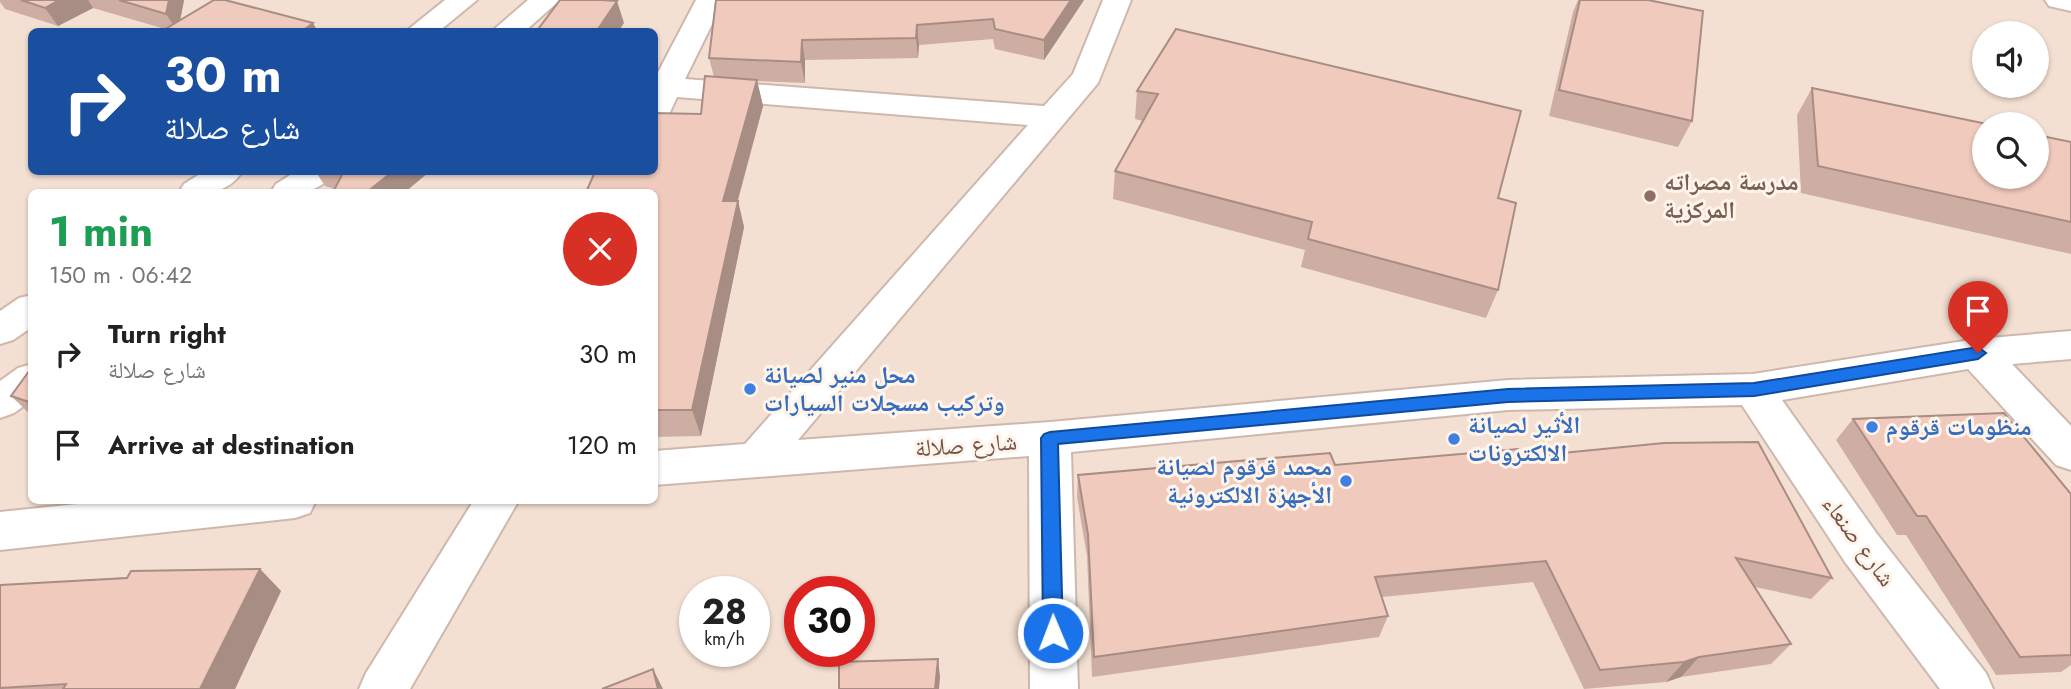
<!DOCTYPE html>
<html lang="en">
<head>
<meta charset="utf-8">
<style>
	:root { --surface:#fff; --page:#f2f2f2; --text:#222; --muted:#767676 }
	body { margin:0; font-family:Jost,"Noto Naskh Arabic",sans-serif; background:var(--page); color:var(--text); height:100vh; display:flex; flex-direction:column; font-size:26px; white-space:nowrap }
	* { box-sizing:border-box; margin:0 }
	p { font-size:23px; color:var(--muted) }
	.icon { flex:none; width:38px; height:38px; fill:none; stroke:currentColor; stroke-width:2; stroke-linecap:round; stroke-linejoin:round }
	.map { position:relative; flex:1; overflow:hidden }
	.panel { position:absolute; left:28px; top:189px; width:630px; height:315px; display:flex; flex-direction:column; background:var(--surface); border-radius:10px; box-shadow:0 2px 5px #0004 }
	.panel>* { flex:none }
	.banner { position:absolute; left:28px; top:28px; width:630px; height:147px; border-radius:10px; box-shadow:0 2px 5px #0004; background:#1a4fa0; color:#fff; overflow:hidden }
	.controls { position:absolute; left:1972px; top:21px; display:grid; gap:14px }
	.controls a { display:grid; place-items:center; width:77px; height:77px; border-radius:50%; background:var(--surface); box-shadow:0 2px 5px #0004; font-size:35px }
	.speed { position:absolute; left:679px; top:576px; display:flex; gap:14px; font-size:35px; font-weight:700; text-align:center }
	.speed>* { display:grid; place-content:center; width:91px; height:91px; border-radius:50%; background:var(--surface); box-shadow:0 2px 5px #0004; line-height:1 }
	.speed small { font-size:18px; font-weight:400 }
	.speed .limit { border:10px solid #d22; background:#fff; color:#111 }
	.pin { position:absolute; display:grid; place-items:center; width:60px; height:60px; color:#fff; margin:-72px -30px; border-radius:50% 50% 50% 0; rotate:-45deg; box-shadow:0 0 7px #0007 }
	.pin .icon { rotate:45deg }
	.me { position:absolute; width:77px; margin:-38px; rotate:359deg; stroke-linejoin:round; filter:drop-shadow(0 0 5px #0008) }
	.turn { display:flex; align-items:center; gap:24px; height:147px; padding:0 21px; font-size:32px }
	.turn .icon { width:91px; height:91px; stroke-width:2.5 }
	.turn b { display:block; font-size:49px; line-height:60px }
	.round { display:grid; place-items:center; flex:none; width:74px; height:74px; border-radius:37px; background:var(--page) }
	.headline { display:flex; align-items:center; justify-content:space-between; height:119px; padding:0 21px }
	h1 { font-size:42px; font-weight:700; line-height:52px; color:#1e9e55 }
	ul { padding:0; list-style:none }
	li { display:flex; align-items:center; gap:21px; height:91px; padding:0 21px }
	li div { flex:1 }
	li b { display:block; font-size:26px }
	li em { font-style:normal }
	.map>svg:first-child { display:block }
	.residential { fill:#f3e0d2; fill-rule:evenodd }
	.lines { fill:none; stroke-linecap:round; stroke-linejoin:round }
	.minor-casing { stroke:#ceb8ad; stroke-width:4 }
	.secondary-casing { stroke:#d1b7ab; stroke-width:4 }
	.minor { fill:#fff; fill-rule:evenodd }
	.secondary { fill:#fff; fill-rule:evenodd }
	.wall { fill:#ceaea2 }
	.shaded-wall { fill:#a88d84 }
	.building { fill:#f0cabc; stroke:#a88d84; stroke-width:2 }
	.route { fill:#1a73e8; stroke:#114b97; stroke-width:2 }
	.education-dot { fill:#8d6e63; stroke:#fef4e9; stroke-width:2.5 }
	.shop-dot { fill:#3f7fe0; stroke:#fef4e9; stroke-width:2.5 }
	.labels { text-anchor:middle; stroke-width:6; stroke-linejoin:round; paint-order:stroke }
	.education-label { font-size:24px; font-weight:bold; fill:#785e54; stroke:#fef4e9; text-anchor:start }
	.shop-label { font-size:24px; font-weight:bold; fill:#366cbe; stroke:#fef4e9; text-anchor:start }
	.street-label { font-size:24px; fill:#73544a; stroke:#fef4e9 }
</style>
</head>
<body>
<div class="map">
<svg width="2071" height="689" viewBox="0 0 2071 689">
	<rect width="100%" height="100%" fill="#fbefe3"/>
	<path class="residential" d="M0 0H2071V689H0ZM32 32H654V172H32ZM1984 33H2037V86H1984ZM1984 124H2037V177H1984ZM32 192H654V500H32ZM695 592H754V651H695ZM800 592H859V651H800Z"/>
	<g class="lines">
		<defs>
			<g id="minor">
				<path d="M696 0H724L685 79 1044 106 1073 74 1103 0H1131L1098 83 798 440 1050 422 1508 380 1753 374 1977 339 2071 331V359L2012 364 2071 426V470L2056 465 1968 369 1782 400 1877 534 1986 673 1993 689H1940L1845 562 1742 405 1508 410 1071 452 1078 689H1030L1029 456 654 485V451L745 444 1028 125 677 97 665 123 654 126V80Z"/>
				<path d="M2045 0H2071V11L2049 6Z"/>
				<path d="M115 500H316L310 513 295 518 0 550V512Z"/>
				<path d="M474 500H519L410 689H359L366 673Z"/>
			</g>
			<g id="secondary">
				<path d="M445 0H477L438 32H405Z"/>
				<path d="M528 0H560L524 32H491Z"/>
				<path d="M203 172H242C226 196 204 192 179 192L184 184Z"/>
				<path d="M295 172H334C318 196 296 192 271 192L276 184Z"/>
				<path d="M32 295V327L13 340 0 344V311L19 298Z"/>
				<path d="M32 364V400L14 413 0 418V381L18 368Z"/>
			</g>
		</defs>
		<use href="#minor" class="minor-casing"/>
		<use href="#secondary" class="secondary-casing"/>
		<use href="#minor" class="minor"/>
		<use href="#secondary" class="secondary"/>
	</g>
	<g class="wall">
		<path d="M0 0H184L180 20 318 32H163L162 31 165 29 93 8 58 26 5 9 0 2Z"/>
		<path d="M1084 0 1044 60 995 49 993 39 919 45 918 58 805 60V83L757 81 763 106 738 201 744 227 701 436 654 437V172L701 114 714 77 709 58 715 2Z"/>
		<path d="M1578 0H1648L1692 121 1678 147 1549 116 1573 12Z"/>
		<path d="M1812 88 2071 142V254L1801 193 1797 115Z"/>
		<path d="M1137 91 1521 111 1498 198V290L1486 318 1301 267 1305 250 1113 199 1115 171 1143 121 1135 119Z"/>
		<path d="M316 172H429L405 192 335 189 325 186Z"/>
		<path d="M32 367V416L11 396Z"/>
		<path d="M1853 419 2071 494V665L2061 672 1996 675 1906 535H1897L1836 440Z"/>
		<path d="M1522 457 1832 578 1811 599 1755 587 1791 644 1771 664 1681 677 1666 682 1584 689 1533 582 1382 597 1388 616 1379 637 1092 677 1087 556 1077 497 1078 475Z"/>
		<path d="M260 569 281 591 235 689H0V585Z"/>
	</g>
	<g class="shaded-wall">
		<path d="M59 0H88L93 8 58 26 45 8Z"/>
		<path d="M169 0H184L178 32 166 14Z"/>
		<path d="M1071 0H1084L1044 60V40Z"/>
		<path d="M617 1 624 23 618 32H596Z"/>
		<path d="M313 23 318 32H301Z"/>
		<path d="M917 25 919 45 918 58 916 38Z"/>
		<path d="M802 40 805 60V83L801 62Z"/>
		<path d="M757 80 763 106 730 228 723 201Z"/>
		<path d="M392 172H429L405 192H367Z"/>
		<path d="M738 201 744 227 701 436 692 410Z"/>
		<path d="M260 569 281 591 235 689H200Z"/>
		<path d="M1699 657 1681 677 1666 682 1684 662Z"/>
		<path d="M938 659 940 677 939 689H935Z"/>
		<path d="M653 669 663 689H658Z"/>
	</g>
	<g class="building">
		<path d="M21 0H59L45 8Z"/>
		<path d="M119 0H169L166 14Z"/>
		<path d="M214 0H225L313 23 301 32H165L162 31Z"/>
		<path d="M560 0H601L617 1 596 32H536Z"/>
		<path d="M716 0H1071L1044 40 995 29 993 19 917 25 916 38 802 40 801 62 709 58Z"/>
		<path d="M1580 0H1648L1703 11 1692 121 1559 90Z"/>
		<path d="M1176 29 1521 111 1498 198 1516 203 1498 290 1308 239 1312 222 1115 171 1158 94 1137 91Z"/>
		<path d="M705 76 757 80 723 201H738L692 410H654V192H586L595 172H654V113L701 114Z"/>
		<path d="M1812 88 1987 124H1984V177H2037V135L2071 142V222L1818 166Z"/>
		<path d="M338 172H392L367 192H333L343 173Z"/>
		<path d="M32 367V403L11 396Z"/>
		<path d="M2004 413 2071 494V655L2020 657 1926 516H1917L1853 419Z"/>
		<path d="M1758 442 1832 578 1736 558 1791 644 1699 657 1684 662 1600 670 1546 561 1375 577 1388 616 1094 657 1088 534 1078 475 1330 453 1335 465 1518 449 1522 457 1664 443Z"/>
		<path d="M260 569 200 689H63L66 684 0 688V585L127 578 131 571Z"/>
		<path d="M938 659 935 689H839V662Z"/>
		<path d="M653 669 658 689H602Z"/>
	</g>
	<path class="route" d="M1978 347 1986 353 1978 359 1754 396 1508 402 1058 444 1063 633 1060 640 1053 642 1046 640 1043 633 1041 438 1044 434 1050 432 1508 389 1754 383Z"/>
	<circle class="education-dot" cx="1650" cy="196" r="7"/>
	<g class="shop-dot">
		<circle cx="750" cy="389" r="7"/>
		<circle cx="1872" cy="427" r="7"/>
		<circle cx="1454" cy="439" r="7"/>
		<circle cx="1346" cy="481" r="7"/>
	</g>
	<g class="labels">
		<g class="education-label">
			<text x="1664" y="190">مدرسة مصراته<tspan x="1664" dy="28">المركزية</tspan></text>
		</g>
		<g class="shop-label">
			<text x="764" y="383">محل منير لصيانة<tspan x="764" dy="28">وتركيب مسجلات السيارات</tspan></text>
			<text x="1468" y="433">الأثير لصيانة<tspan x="1468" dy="28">الالكترونات</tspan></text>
			<text x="1886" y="435">منظومات قرقوم</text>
			<text x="1332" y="475" text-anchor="end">محمد قرقوم لصيانة<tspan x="1332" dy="28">الأجهزة الالكترونية</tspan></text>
		</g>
		<g class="street-label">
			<text transform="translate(966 445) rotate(-4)" y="8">شارع صلالة</text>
			<text transform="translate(1859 541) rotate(54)" y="8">شارع صنعاء</text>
		</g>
	</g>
</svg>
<div class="controls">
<a><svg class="icon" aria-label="sound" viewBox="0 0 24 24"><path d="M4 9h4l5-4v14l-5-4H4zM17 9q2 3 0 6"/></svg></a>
<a><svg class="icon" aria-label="search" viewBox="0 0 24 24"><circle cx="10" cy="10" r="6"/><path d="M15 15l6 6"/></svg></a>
</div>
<div class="speed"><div>28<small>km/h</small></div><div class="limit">30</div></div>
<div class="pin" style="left:1978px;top:353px;background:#d93025"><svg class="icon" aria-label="arrive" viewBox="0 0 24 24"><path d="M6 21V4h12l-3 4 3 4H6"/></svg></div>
<svg class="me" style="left:1053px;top:633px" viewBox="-20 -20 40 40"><circle r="17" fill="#1a73e8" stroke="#fff" stroke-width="3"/><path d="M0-11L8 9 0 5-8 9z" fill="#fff"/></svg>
<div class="banner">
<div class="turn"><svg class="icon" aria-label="right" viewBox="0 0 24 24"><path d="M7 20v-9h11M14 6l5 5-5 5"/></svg><div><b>30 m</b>شارع صلالة</div></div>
</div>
<section class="panel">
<div class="headline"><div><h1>1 min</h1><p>150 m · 06:42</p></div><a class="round" style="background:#d93025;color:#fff"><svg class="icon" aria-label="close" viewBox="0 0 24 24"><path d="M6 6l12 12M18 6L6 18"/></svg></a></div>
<ul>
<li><svg class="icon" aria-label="right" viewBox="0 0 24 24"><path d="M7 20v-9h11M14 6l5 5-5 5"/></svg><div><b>Turn right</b><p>شارع صلالة</p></div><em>30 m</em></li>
<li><svg class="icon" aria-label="arrive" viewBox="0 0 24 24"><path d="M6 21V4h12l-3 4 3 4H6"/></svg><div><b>Arrive at destination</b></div><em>120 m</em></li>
</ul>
</section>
</div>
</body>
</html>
